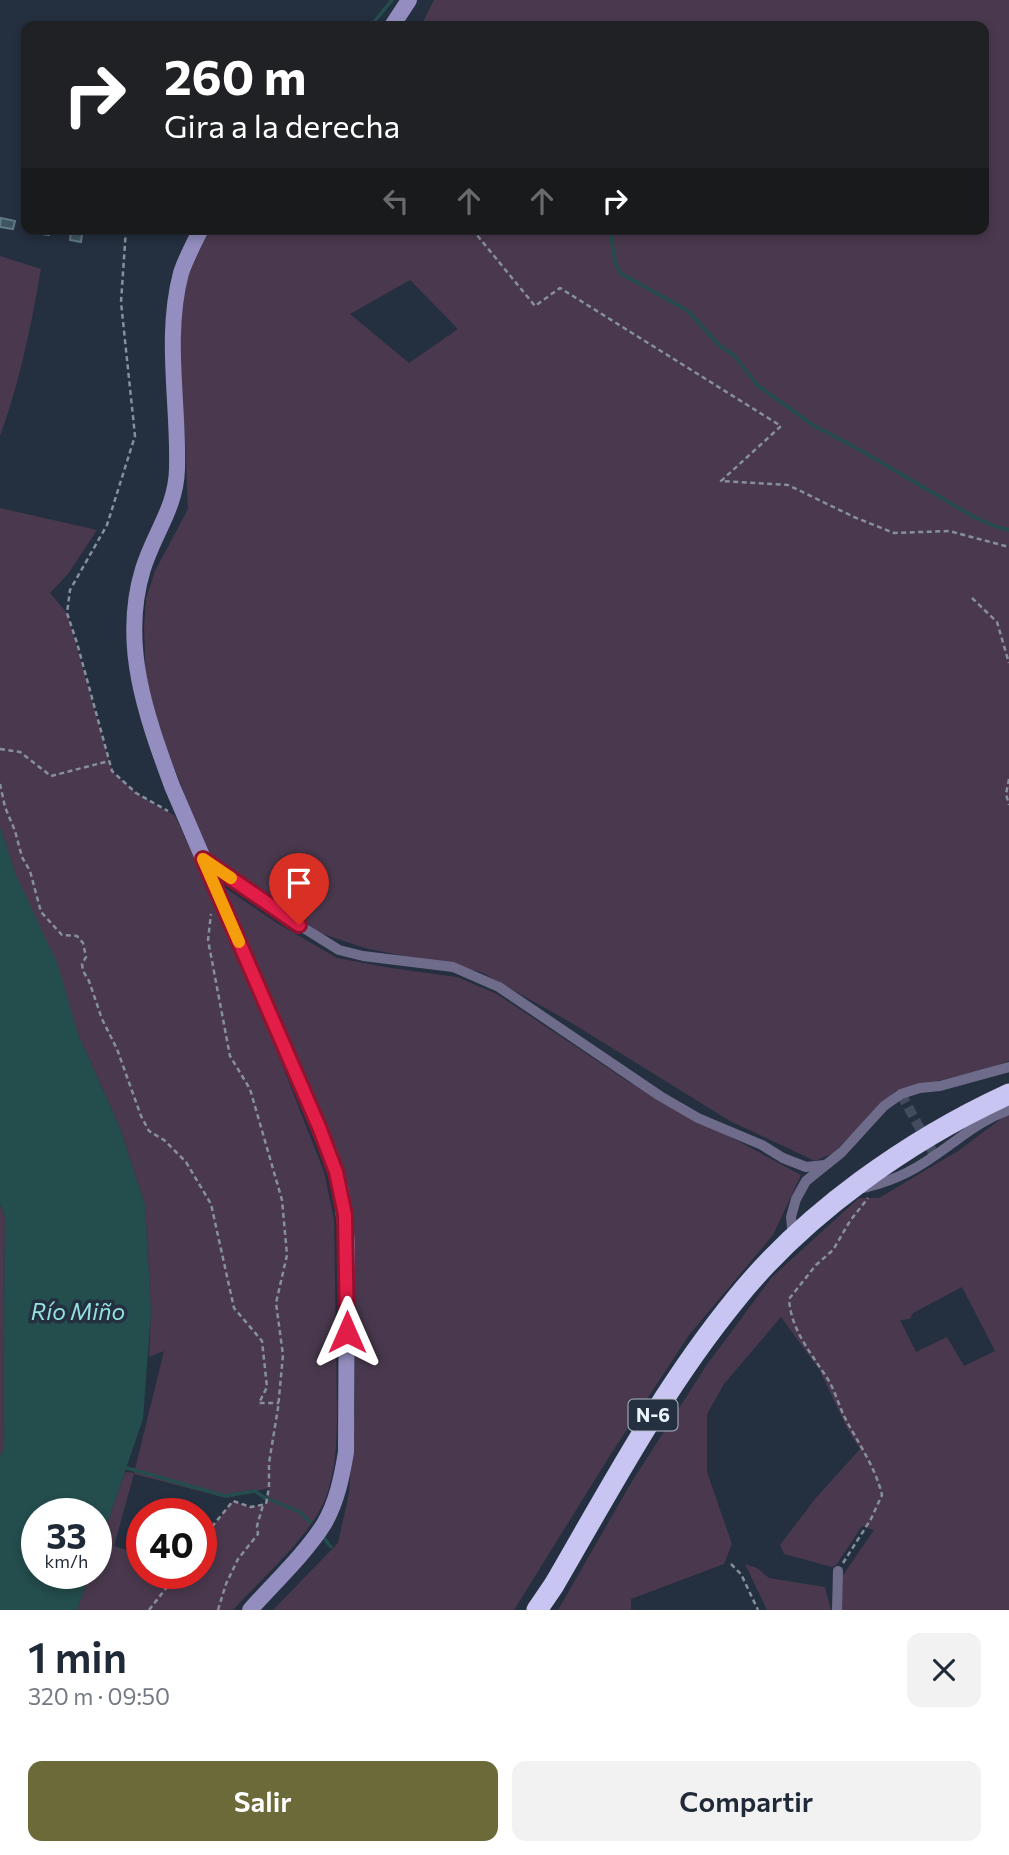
<!DOCTYPE html>
<html lang="es">
<head>
<meta charset="utf-8">
<style>
	:root { --surface:#fff; --page:#f2f2f3; --text:#1f2937; --muted:#747a83; --accent:#6b6a38 }
	body { margin:0; font-family:Commissioner,sans-serif; background:var(--page); color:var(--text); height:100vh; display:flex; flex-direction:column; font-size:26px; white-space:nowrap }
	* { box-sizing:border-box; margin:0 }
	p { font-size:23px; color:var(--muted) }
	.icon { flex:none; width:38px; height:38px; fill:none; stroke:currentColor; stroke-width:2; stroke-linecap:round; stroke-linejoin:round }
	.map { position:relative; height:1610px; overflow:hidden }
	.sheet { display:flex; flex-direction:column; background:var(--surface); flex:1 }
	.sheet>* { flex:none }
	.guide { position:absolute; left:21px; top:21px; width:968px; height:214px; border-radius:14px; box-shadow:0 4px 10px #0003; background:#202124; color:#fff; overflow:hidden }
	.speed { position:absolute; left:21px; top:1498px; display:flex; gap:14px; font-size:35px; font-weight:700; text-align:center }
	.speed>* { display:grid; place-content:center; width:91px; height:91px; border-radius:50%; background:var(--surface); box-shadow:0 4px 10px #0003; line-height:1 }
	.speed small { font-size:18px; font-weight:400 }
	.speed .limit { border:10px solid #d22; background:#fff; color:#111 }
	.pin { position:absolute; display:grid; place-items:center; width:60px; height:60px; color:#fff; margin:-72px -30px; border-radius:50% 50% 50% 0; rotate:-45deg; box-shadow:0 0 7px #0007 }
	.pin .icon { rotate:45deg }
	.me { position:absolute; width:77px; margin:-38px; rotate:0deg; stroke-linejoin:round; filter:drop-shadow(0 0 5px #0008) }
	.turn { display:flex; align-items:center; gap:24px; height:147px; padding:0 28px; font-size:32px }
	.turn .icon { width:91px; height:91px; stroke-width:2.5 }
	.turn b { display:block; font-size:49px; line-height:60px }
	.lanes { display:flex; align-items:center; height:66px; padding:0 28px; background:#0003; justify-content:center; gap:35px; direction:ltr }
	.lanes .off { opacity:.35 }
	.round { display:grid; place-items:center; flex:none; width:74px; height:74px; border-radius:14px; background:var(--page) }
	.headline { display:flex; align-items:center; justify-content:space-between; height:119px; padding:0 28px }
	h1 { font-size:42px; font-weight:600; line-height:52px }
	.button { display:flex; gap:14px; margin-top:auto; padding:14px 28px }
	.button a { flex:1; height:80px; border-radius:14px; background:var(--accent); color:#fff; font-size:28px; font-weight:600; line-height:80px; text-align:center }
	.button a+a { background:var(--page); color:var(--text) }
	.map>svg:first-child { display:block }
	.green { fill:#4a394e; fill-rule:evenodd }
	.water { fill:#244d4d }
	.lines { fill:none; stroke-linecap:round; stroke-linejoin:round }
	.stream { stroke:#244d4d; stroke-width:3.5 }
	.building { fill:#3e555f; stroke:#617984; stroke-width:2 }
	.street-tunnel { stroke:#424c5c; stroke-width:10; stroke-dasharray:10 5; stroke-linecap:butt }
	.path { stroke:#86909d; stroke-width:2.5; stroke-dasharray:5 3.5; stroke-linecap:butt }
	.street { stroke:#6f6c8b; stroke-width:10 }
	.secondary { stroke:#938ebf; stroke-width:16 }
	.highway { stroke:#c8c5f2; stroke-width:21 }
	.route-casing { stroke:#92132f; stroke-width:18 }
	.route { stroke:#e11d48; stroke-width:12 }
	.slow { stroke:#f59e0b; stroke-width:12 }
	.labels { text-anchor:middle; stroke-width:7; stroke-linejoin:round; paint-order:stroke }
	.shield { fill:#242f3f; stroke:#afb8c4; stroke-width:2 }
	.shield-label { font-size:19px; font-weight:bold; fill:#ebf3fd }
	.water-label { font-size:23px; font-style:italic; fill:#94e1e1; stroke:#242f3f }
</style>
</head>
<body>
<div class="map">
<svg width="1009" height="1610" viewBox="0 0 1009 1610">
	<rect width="100%" height="100%" fill="#242f3f"/>
	<g class="green">
		<path d="M434 0H1009V1061L979 1071 895 1091 833 1153 815 1161 730 1121 570 1022 481 972 365 948 320 933 206 850 158 726 146 679 144 628 146 599 155 571 188 509 185 438 177 339 181 297 194 255 208 229H984V26H421ZM410 280 458 329 409 363 350 314Z"/>
		<path d="M0 256 41 269C31 326 20 381 0 436Z"/>
		<path d="M0 508 97 530 68 574 50 593 67 613 112 771 136 793 175 816 242 962 324 1172 334 1219 337 1410C337 1439 336 1470 326 1497 311 1536 262 1578 233 1610H77L90 1573H96V1556L125 1472 134 1473 164 1351 149 1357 151 1312 145 1205 120 1128 78 1034 16 875 0 827ZM134 1474 227 1498 269 1488 265 1504 250 1507 233 1501 201 1540V1573H142V1555L114 1546Z"/>
		<path d="M219 884 275 922 337 958 391 968 457 977 497 994 629 1082 801 1175 773 1235 689 1335 609 1457 514 1610H273L338 1543 349 1493 355 1410 354 1242 349 1194 339 1157Z"/>
		<path d="M1009 1113V1610H838L839 1581 874 1530 862 1526 837 1564 832 1567 784 1554 780 1545 815 1499 860 1449 848 1430 819 1369 781 1317 724 1384 707 1414V1472L732 1544 724 1564 631 1599V1610H558L631 1483 706 1366 772 1277 859 1198H879L958 1151ZM962 1287 995 1351 964 1366 947 1337 916 1352 900 1320 910 1319 913 1313Z"/>
		<path d="M0 1204 5 1217 3 1451 0 1456Z"/>
		<path d="M745 1564 757 1568 769 1578 825 1587 831 1610H767Z"/>
	</g>
	<path class="water" d="M0 827 16 875 58 965 78 1034 120 1128 145 1205 151 1312 143 1419 96 1556V1514H37V1573H90L77 1610H0V1456L3 1451 5 1217 0 1204Z"/>
	<g class="lines">
		<g class="stream">
			<path d="M374 22 392 0"/>
			<path d="M610 229 615 262 620 273 688 311 720 346 734 355 757 385 813 425 860 450 974 517 997 527 1009 530"/>
			<path d="M127 1468 225 1496 255 1491 265 1498"/>
			<path d="M269 1499 300 1512 310 1522"/>
			<path d="M324 1538 331 1547"/>
		</g>
	</g>
	<g class="building">
		<path d="M1 218 15 221 13 229 0 227Z"/>
		<path d="M36 229H50L49 235 35 233Z"/>
		<path d="M71 232 82 234 81 242 70 240Z"/>
	</g>
	<g class="lines">
		<path class="street-tunnel" d="M901 1094 935 1156"/>
		<g class="path">
			<path d="M126 229 121 302 135 436 107 525 70 590 67 613 77 643 112 771 136 793 168 811"/>
			<path d="M472 229 535 306 560 288 781 426 721 481 788 485 854 517 894 533 949 531 1009 547"/>
			<path d="M972 598 997 622 1009 663"/>
			<path d="M0 749 20 752 51 776 109 761"/>
			<path d="M1009 779 1006 794 1009 805"/>
			<path d="M0 784 5 807 15 831 22 857 30 871 41 912 62 935 77 936 83 943 86 957 82 964 83 971 89 981 102 1019 117 1049 141 1116 149 1131 164 1140 186 1162 211 1204 234 1308 262 1341 267 1387 259 1403H279"/>
			<path d="M201 1540 233 1501 251 1507 266 1504 269 1487V1463L278 1408 283 1355 276 1303 287 1255 282 1200 250 1089 230 1056 208 940 211 914"/>
			<path d="M843 1563 871 1519 882 1495C875 1466 858 1443 844 1416 839 1405 835 1392 829 1381 812 1354 791 1331 789 1299L816 1265 833 1250 850 1221 868 1198"/>
			<path d="M731 1564 741 1574 758 1610"/>
			<path d="M149 1610 178 1573"/>
			<path d="M218 1610 226 1584 238 1559 258 1534 257 1526 263 1505"/>
		</g>
		<g class="street">
			<path d="M204 860 278 912 339 950 363 956 453 967 499 987 660 1096 698 1118 762 1145 783 1158 806 1167 825 1165"/>
			<path d="M858 1189C885 1184 912 1172 934 1156 961 1138 978 1121 1009 1110"/>
			<path d="M793 1238 791 1217 796 1199 806 1181 842 1152 884 1106 901 1094 920 1088 940 1086 1009 1067"/>
			<path d="M837 1610 838 1571"/>
		</g>
		<g class="secondary">
			<path d="M392 26 409 0"/>
			<path d="M201 229C194 243 186 258 181 273 164 337 179 404 177 469 176 508 154 533 143 569 120 644 146 715 172 786L330 1154 341 1191 347 1243 346 1452C342 1476 337 1502 324 1524 306 1553 273 1584 250 1610"/>
		</g>
		<path class="highway" d="M537 1610 554 1585C611 1487 664 1387 736 1299 805 1213 909 1140 1009 1094"/>
	</g>
	<g class="lines">
		<defs>
			<path id="route" d="M299 925 203 859 319 1127 336 1172 345 1215 347 1332"/>
		</defs>
		<use href="#route" class="route-casing"/>
		<use href="#route" class="route"/>
		<path class="slow" d="M231 878 203 859 239 942"/>
	</g>
	<g class="labels">
		<rect class="shield" x="628.5" y="1399.5" width="49" height="31" rx="5"/>
		<g class="shield-label">
			<text x="653" y="1422">N-6</text>
		</g>
		<g class="water-label">
			<text x="78" y="1320">Río Miño</text>
		</g>
	</g>
</svg>
<div class="speed"><div>33<small>km/h</small></div><div class="limit">40</div></div>
<div class="pin" style="left:299px;top:925px;background:#d93025"><svg class="icon" aria-label="arrive" viewBox="0 0 24 24"><path d="M6 21V4h12l-3 4 3 4H6"/></svg></div>
<svg class="me" style="left:347px;top:1332px" viewBox="-20 -20 40 40"><path d="M0-17L14 15 0 8-14 15z" fill="#e11d48" stroke="#fff" stroke-width="4"/></svg>
<div class="guide">
<div class="turn"><svg class="icon" aria-label="right" viewBox="0 0 24 24"><path d="M7 20v-9h11M14 6l5 5-5 5"/></svg><div><b>260 m</b>Gira a la derecha</div></div>
<div class="lanes"><svg class="icon off" aria-label="left" viewBox="0 0 24 24"><path d="M17 20v-9H6M10 6l-5 5 5 5"/></svg><svg class="icon off" aria-label="ahead" viewBox="0 0 24 24"><path d="M12 20V5M6 11l6-6 6 6"/></svg><svg class="icon off" aria-label="ahead" viewBox="0 0 24 24"><path d="M12 20V5M6 11l6-6 6 6"/></svg><svg class="icon" aria-label="right" viewBox="0 0 24 24"><path d="M7 20v-9h11M14 6l5 5-5 5"/></svg></div>
</div>
</div>
<section class="sheet">
<div class="headline"><div><h1>1 min</h1><p>320 m · 09:50</p></div><a class="round"><svg class="icon" aria-label="close" viewBox="0 0 24 24"><path d="M6 6l12 12M18 6L6 18"/></svg></a></div>
<div class="button"><a>Salir</a><a>Compartir</a></div>
</section>
</body>
</html>
